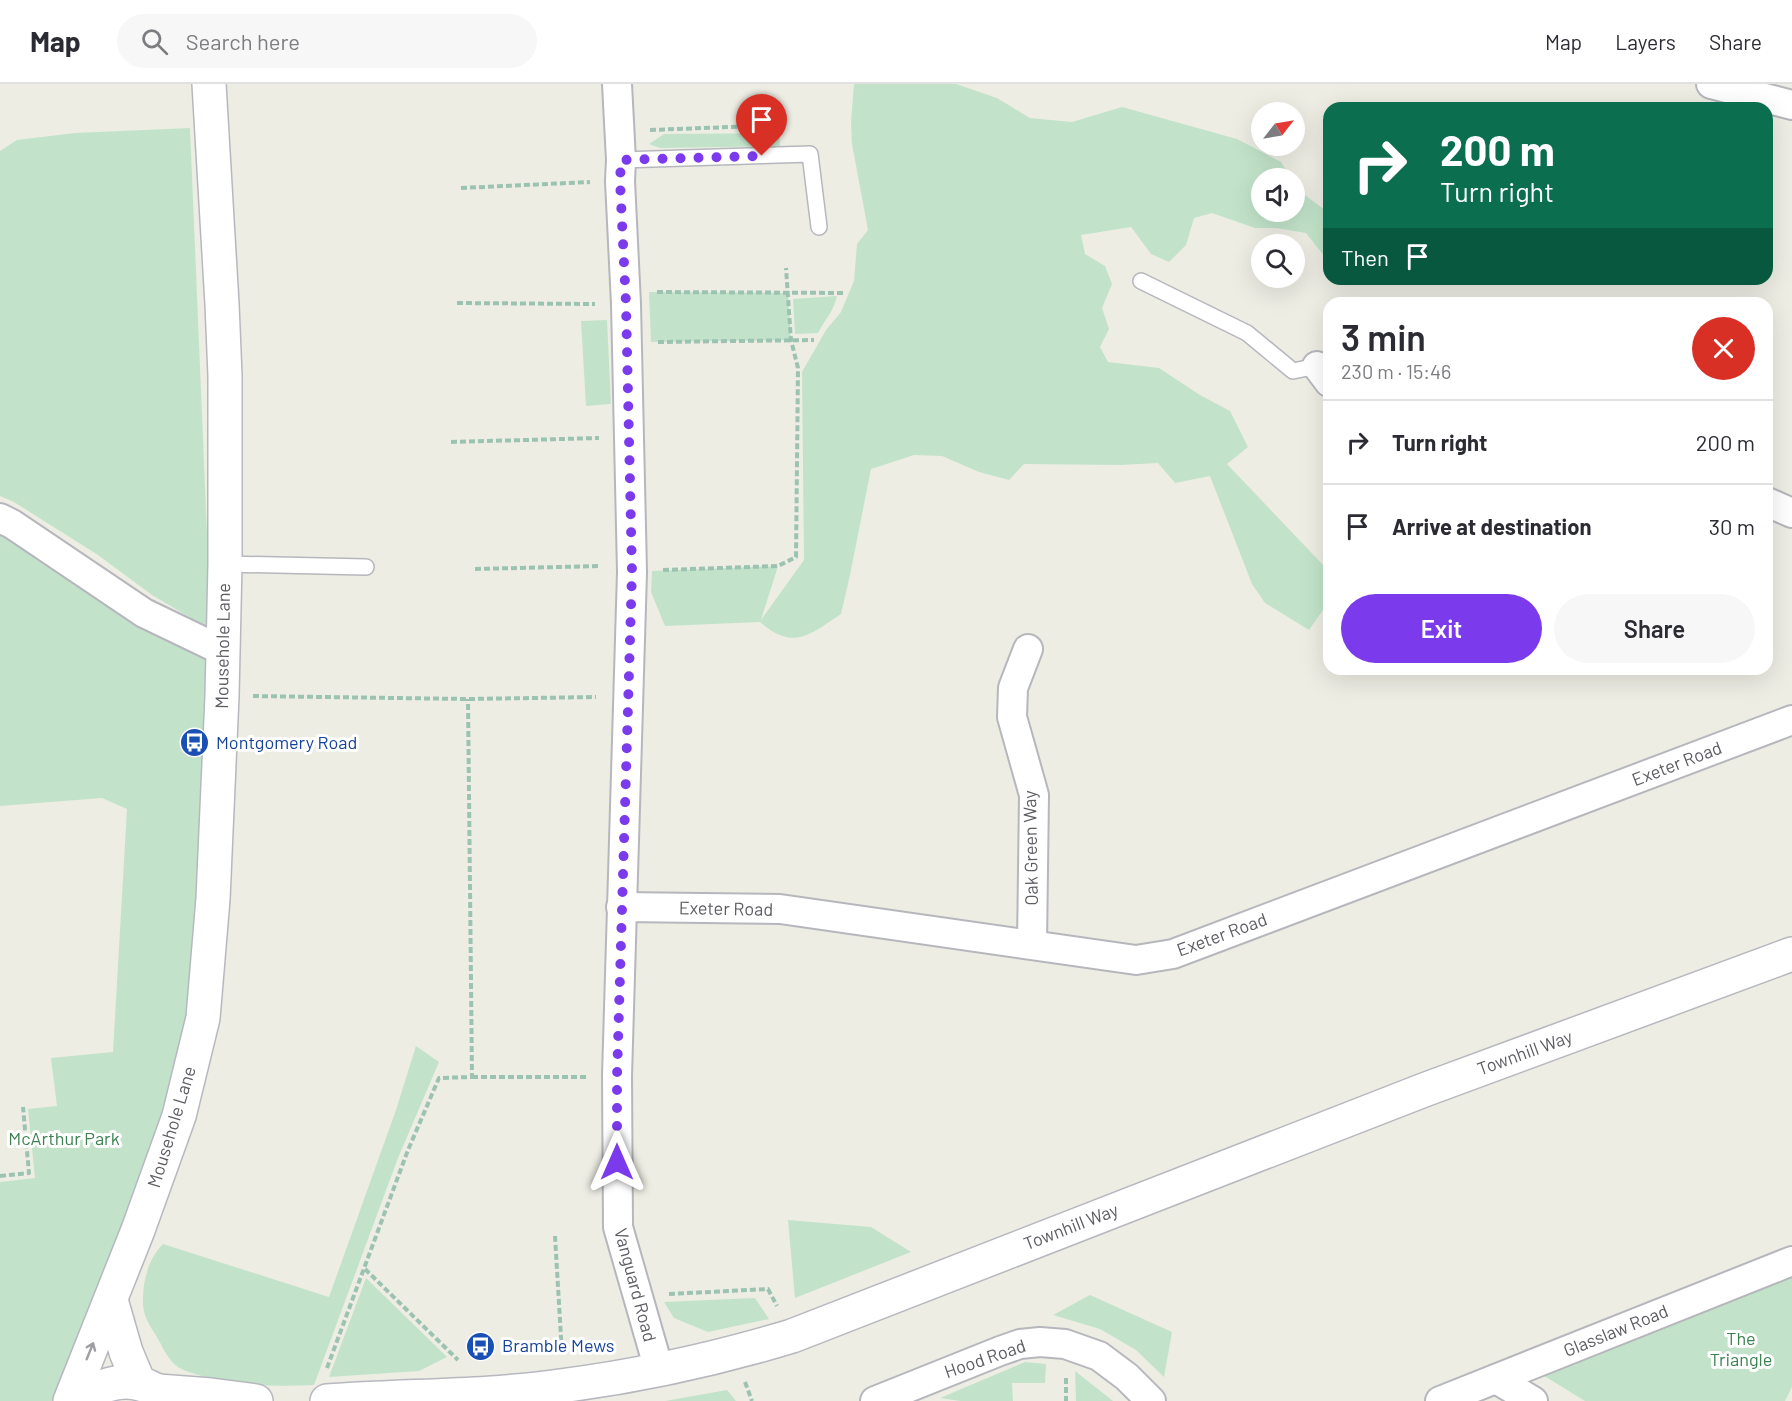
<!DOCTYPE html>
<html lang="en">
<head>
<meta charset="utf-8">
<style>
	:root { --surface:#fff; --page:#f7f7f7; --text:#2b2b33; --muted:#7c7c81; --line:#e1e1e2; --accent:#7c3aed }
	body { margin:0; font-family:Barlow,sans-serif; background:var(--page); color:var(--text); height:100vh; display:flex; flex-direction:column; font-size:22px; white-space:nowrap }
	* { box-sizing:border-box; margin:0 }
	p { font-size:20px; color:var(--muted) }
	.icon { flex:none; width:33px; height:33px; fill:none; stroke:currentColor; stroke-width:2; stroke-linecap:round; stroke-linejoin:round }
	.map { position:relative; flex:1; overflow:hidden }
	.drawer { position:absolute; left:1323px; top:213px; width:450px; height:378px; display:flex; flex-direction:column; background:var(--surface); border-radius:18px; box-shadow:0 6px 24px #0002 }
	.drawer>* { flex:none }
	.top-card { position:absolute; left:1323px; top:18px; width:450px; height:183px; border-radius:18px; box-shadow:0 6px 24px #0002; background:#0b6e4f; color:#fff; overflow:hidden }
	.needle { width:39px; rotate:59deg }
	.tools { position:absolute; left:1251px; top:18px; display:grid; gap:12px }
	.tools a { display:grid; place-items:center; width:54px; height:54px; border-radius:50%; background:var(--surface); box-shadow:0 6px 24px #0002; font-size:30px }
	.pin { position:absolute; display:grid; place-items:center; width:51px; height:51px; color:#fff; margin:-62px -26px; border-radius:50% 50% 50% 0; rotate:-45deg; box-shadow:0 0 6px #0007 }
	.pin .icon { rotate:45deg }
	.me { position:absolute; width:66px; margin:-33px; rotate:0deg; stroke-linejoin:round; filter:drop-shadow(0 0 4px #0008) }
	.turn { display:flex; align-items:center; gap:21px; height:126px; padding:0 18px; font-size:27px }
	.turn .icon { width:78px; height:78px; stroke-width:2.5 }
	.turn b { display:block; font-size:42px; line-height:51px }
	.then { display:flex; align-items:center; height:57px; padding:0 18px; background:#0003; gap:12px; font-size:22px }
	.round { display:grid; place-items:center; flex:none; width:63px; height:63px; border-radius:32px; background:var(--page) }
	.overview { display:flex; align-items:center; justify-content:space-between; height:102px; padding:0 18px }
	h1 { font-size:36px; font-weight:600; line-height:45px }
	.action { display:flex; gap:12px; margin-top:auto; padding:12px 18px }
	.action a { flex:1; height:69px; border-radius:36px; background:var(--accent); color:#fff; font-size:24px; font-weight:600; line-height:69px; text-align:center }
	.action a+a { background:var(--page); color:var(--text) }
	ul { padding:0; list-style:none }
	li { display:flex; align-items:center; gap:18px; height:84px; padding:0 18px; border-top:2px solid var(--line) }
	li div { flex:1 }
	li b { display:block; font-size:22px }
	li em { font-style:normal }
	header { display:flex; align-items:center; gap:36px; box-sizing:border-box; height:84px; padding:0 30px; background:var(--surface); border-bottom:2px solid var(--line) }
	header strong { font-size:28px }
	nav { display:flex; gap:33px; margin-inline-start:auto; font-size:21px }
	.search { width:420px; height:54px; background:var(--page); display:flex; align-items:center; gap:15px; box-sizing:border-box; padding:0 21px; border-radius:33px; color:var(--muted); font-size:22px }
	.map>svg:first-child { display:block }
	.green { fill:#c2e3ca }
	.lines { fill:none; stroke-linecap:round; stroke-linejoin:round }
	.lane-casing { stroke:#b6b7bd; stroke-width:18 }
	.street-casing { stroke:#b6b7bd; stroke-width:32 }
	.secondary-casing { stroke:#b7b8bf; stroke-width:36 }
	.path { stroke:#9cc3b1; stroke-width:4; stroke-dasharray:6 3; stroke-linecap:butt }
	.lane { stroke:#fff; stroke-width:15 }
	.street { stroke:#fff; stroke-width:28 }
	.secondary { stroke:#fff; stroke-width:33 }
	.oneway { stroke:#9d9ea1 }
	.route { stroke:#7c3aed; stroke-width:10; stroke-dasharray:0 18 }
	.labels { text-anchor:middle; stroke-width:6; stroke-linejoin:round; paint-order:stroke }
	.street-label { font-size:18px; fill:#5c5d63; stroke:#fff }
	.transit-label { font-size:18px; fill:#164399; stroke:#fff; text-anchor:start }
	.park-label { font-size:18px; fill:#3c8251; stroke:#fff }
</style>
</head>
<body>
<header>
<strong>Map</strong>
<div class="search"><svg class="icon" aria-label="search" viewBox="0 0 24 24"><circle cx="10" cy="10" r="6"/><path d="M15 15l6 6"/></svg>Search here</div>
<nav><a>Map</a><a>Layers</a><a>Share</a></nav>
</header>
<div class="map">
<svg width="1792" height="1317" viewBox="0 0 1792 1317">
	<rect width="100%" height="100%" fill="#edede4"/>
	<g class="green">
		<path d="M854 0H956L997 14 1030 34 1072 38 1122 23 1237 55 1281 78 1291 94H1262V128H1294L1295 100 1298 106 1329 129V178L1306 149 1276 144H1255L1212 129 1194 134 1186 161 1169 178 1151 170 1131 143 1081 151 1085 170 1105 182 1112 200 1102 224 1109 245 1100 263 1108 278 1159 284 1200 311 1230 327 1248 363 1227 380 1325 483V523L1309 546 1265 519 1252 500 1210 392 1175 399 1158 379 1121 381 1024 380 1009 396 979 388 942 372 914 371 871 385 850 491 841 530C809 551 794 567 760 538L665 542 651 508 652 487 778 482 761 536 804 476 802 288 826 246 841 228 854 197 857 160 868 146 852 60 851 38Z"/>
		<path d="M190 44 211 546 152 511 98 471 14 418 0 412V67L17 56 75 49Z"/>
		<path d="M779 49 780 62 660 64 649 60 664 50Z"/>
		<path d="M649 208 788 209 791 256 651 258Z"/>
		<path d="M837 212C833 229 825 235 818 249L795 250 793 215Z"/>
		<path d="M607 236 611 320 586 322 581 237Z"/>
		<path d="M0 445 211 574 190 930 164 1029 98 1204 53 1317H0V1098L35 1094 28 1025 57 1022 51 974 113 968 127 725 102 714 0 722Z"/>
		<path d="M416 962 439 978 398 1074 314 1301C274 1303 234 1302 195 1290 188 1288 180 1285 174 1280 167 1273 162 1262 157 1253 149 1241 142 1230 143 1215 143 1195 149 1174 163 1160L329 1213 396 1026Z"/>
		<path d="M788 1136 871 1143 911 1168 795 1214Z"/>
		<path d="M1792 1191V1303L1785 1317H1585L1541 1290Z"/>
		<path d="M366 1194 447 1273 419 1287 329 1293Z"/>
		<path d="M1090 1211 1172 1248 1164 1293 1136 1266 1100 1245 1053 1231Z"/>
		<path d="M755 1214 769 1235 708 1248 674 1234 664 1218Z"/>
		<path d="M1025 1278 1046 1280 1045 1299H1012L1013 1317H960L940 1314Z"/>
		<path d="M1075 1287 1113 1317H1076Z"/>
		<path d="M727 1306 736 1317H665Z"/>
	</g>
	<g class="lines">
		<defs>
			<g id="lane">
				<path d="M621 76 810 70 819 143"/>
				<path d="M1141 197 1247 249 1293 287 1317 282"/>
				<path d="M225 480 366 483"/>
			</g>
			<g id="street">
				<path d="M617 0 621 76 620 97 626 220 632 488 617 992 618 1143 659 1286"/>
				<path d="M1711 0 1792 21"/>
				<path d="M1317 282 1329 298"/>
				<path d="M1767 418 1792 429"/>
				<path d="M0 434 12 440 144 529 223 567"/>
				<path d="M1028 565 1013 604 1012 633 1034 711 1032 860"/>
				<path d="M621 823 780 825 1136 876 1173 870 1792 636"/>
				<path d="M1496 1295 1533 1317"/>
				<path d="M875 1317 1000 1267 1020 1260 1040 1258 1065 1260 1099 1272 1127 1293 1151 1317"/>
				<path d="M1440 1317 1792 1177"/>
			</g>
			<g id="secondary">
				<path d="M111 1216 126 1268 139 1299"/>
				<path d="M158 1307 211 1311 256 1317"/>
				<path d="M70 1317 138 1146 179 1032 203 934 213 815 222 612 225 480V292L222 220 209 0"/>
				<path d="M79 1317C109 1293 141 1290 169 1317"/>
				<path d="M327 1317C404 1311 483 1313 560 1302 639 1292 716 1275 792 1252L1424 1006 1792 870"/>
			</g>
		</defs>
		<use href="#lane" class="lane-casing"/>
		<use href="#street" class="street-casing"/>
		<use href="#secondary" class="secondary-casing"/>
		<g class="path">
			<path d="M650 46 784 41"/>
			<path d="M461 104 590 98"/>
			<path d="M657 208 843 209"/>
			<path d="M457 219 595 220"/>
			<path d="M658 258 814 256"/>
			<path d="M451 358 599 354"/>
			<path d="M475 485 601 482"/>
			<path d="M663 486 778 482 796 473 798 284 791 256 786 184"/>
			<path d="M253 612 468 615 596 613"/>
			<path d="M472 993H586"/>
			<path d="M0 1092 29 1089 23 1023"/>
			<path d="M555 1152 562 1270"/>
			<path d="M365 1185 458 1276"/>
			<path d="M669 1210 768 1205 777 1222"/>
			<path d="M327 1284 408 1066 439 994 472 993 468 615"/>
			<path d="M1066 1294V1317"/>
			<path d="M745 1298 752 1317"/>
		</g>
		<use href="#lane" class="lane"/>
		<use href="#street" class="street"/>
		<use href="#secondary" class="secondary"/>
	</g>
	<defs><path id="oneway-shaft" d="M-6 0H5M1.5-3L5.5 0L1.5 3" fill="none" stroke-width="1.6" stroke-linecap="round" stroke-linejoin="round" transform="scale(1.5)"/></defs>
	<use class="oneway" href="#oneway-shaft" transform="translate(90 1267) rotate(-68)"/>
	<g class="lines">
		<path class="route" d="M617 1078V993L632 488 626 220 620 97 621 76 762 72"/>
	</g>
	<defs>
		<symbol id="bus-disc" viewBox="-11 -11 22 22"><circle r="9.5" fill="#1a4fb4" stroke="#fff"/><path d="M-5-6H5V4H4V6H2V4H-2V6H-4V4H-5ZM-3.5-4V0h7V-4ZM-3.5 1.2v1.5H-2V1.2ZM2 1.2v1.5H3.5V1.2Z" fill="#fff"/></symbol>
	</defs>
	<g fill-rule="evenodd">
		<use href="#bus-disc" x="178" y="642" width="33" height="33"/>
		<use href="#bus-disc" x="464" y="1246" width="33" height="33"/>
	</g>
	<g class="labels">
		<g class="street-label">
			<text transform="translate(223 562) rotate(-89)" y="6">Mousehole Lane</text>
			<text transform="translate(1677 680) rotate(-21)" y="6">Exeter Road</text>
			<text transform="translate(1031 764) rotate(-91)" y="6">Oak Green Way</text>
			<text transform="translate(726 825) rotate(1)" y="6">Exeter Road</text>
			<text transform="translate(1222 851) rotate(-20)" y="6">Exeter Road</text>
			<text transform="translate(1525 969) rotate(-20)" y="6">Townhill Way</text>
			<text transform="translate(172 1043) rotate(-73)" y="6">Mousehole Lane</text>
			<text transform="translate(1071 1143) rotate(-21)" y="6">Townhill Way</text>
			<text transform="translate(635 1201) rotate(75)" y="6">Vanguard Road</text>
			<text transform="translate(1616 1247) rotate(-22)" y="6">Glasslaw Road</text>
			<text transform="translate(985 1275) rotate(-19)" y="6">Hood Road</text>
		</g>
		<g class="transit-label">
			<text x="216" y="665">Montgomery Road</text>
			<text x="502" y="1268">Bramble Mews</text>
		</g>
		<g class="park-label">
			<text x="64" y="1061">McArthur Park</text>
			<text x="1741" y="1261">The<tspan x="1741" dy="21">Triangle</tspan></text>
		</g>
	</g>
</svg>
<div class="tools">
<a><svg class="needle" viewBox="-14 -14 28 28"><path d="M0-13l5 13h-10z" fill="#e53935"/><path d="M0 13l5-13h-10z" fill="#7c7c81"/></svg></a>
<a><svg class="icon" aria-label="sound" viewBox="0 0 24 24"><path d="M4 9h4l5-4v14l-5-4H4zM17 9q2 3 0 6"/></svg></a>
<a><svg class="icon" aria-label="search" viewBox="0 0 24 24"><circle cx="10" cy="10" r="6"/><path d="M15 15l6 6"/></svg></a>
</div>
<div class="pin" style="left:762px;top:72px;background:#d93025"><svg class="icon" aria-label="arrive" viewBox="0 0 24 24"><path d="M6 21V4h12l-3 4 3 4H6"/></svg></div>
<svg class="me" style="left:617px;top:1078px" viewBox="-20 -20 40 40"><path d="M0-17L14 15 0 8-14 15z" fill="#7c3aed" stroke="#fff" stroke-width="4"/></svg>
<div class="top-card">
<div class="turn"><svg class="icon" aria-label="right" viewBox="0 0 24 24"><path d="M7 20v-9h11M14 6l5 5-5 5"/></svg><div><b>200 m</b>Turn right</div></div>
<div class="then">Then<svg class="icon" aria-label="arrive" viewBox="0 0 24 24"><path d="M6 21V4h12l-3 4 3 4H6"/></svg></div>
</div>
<section class="drawer">
<div class="overview"><div><h1>3 min</h1><p>230 m · 15:46</p></div><a class="round" style="background:#d93025;color:#fff"><svg class="icon" aria-label="close" viewBox="0 0 24 24"><path d="M6 6l12 12M18 6L6 18"/></svg></a></div>
<ul>
<li><svg class="icon" aria-label="right" viewBox="0 0 24 24"><path d="M7 20v-9h11M14 6l5 5-5 5"/></svg><div><b>Turn right</b></div><em>200 m</em></li>
<li><svg class="icon" aria-label="arrive" viewBox="0 0 24 24"><path d="M6 21V4h12l-3 4 3 4H6"/></svg><div><b>Arrive at destination</b></div><em>30 m</em></li>
</ul>
<div class="action"><a>Exit</a><a>Share</a></div>
</section>
</div>
</body>
</html>
